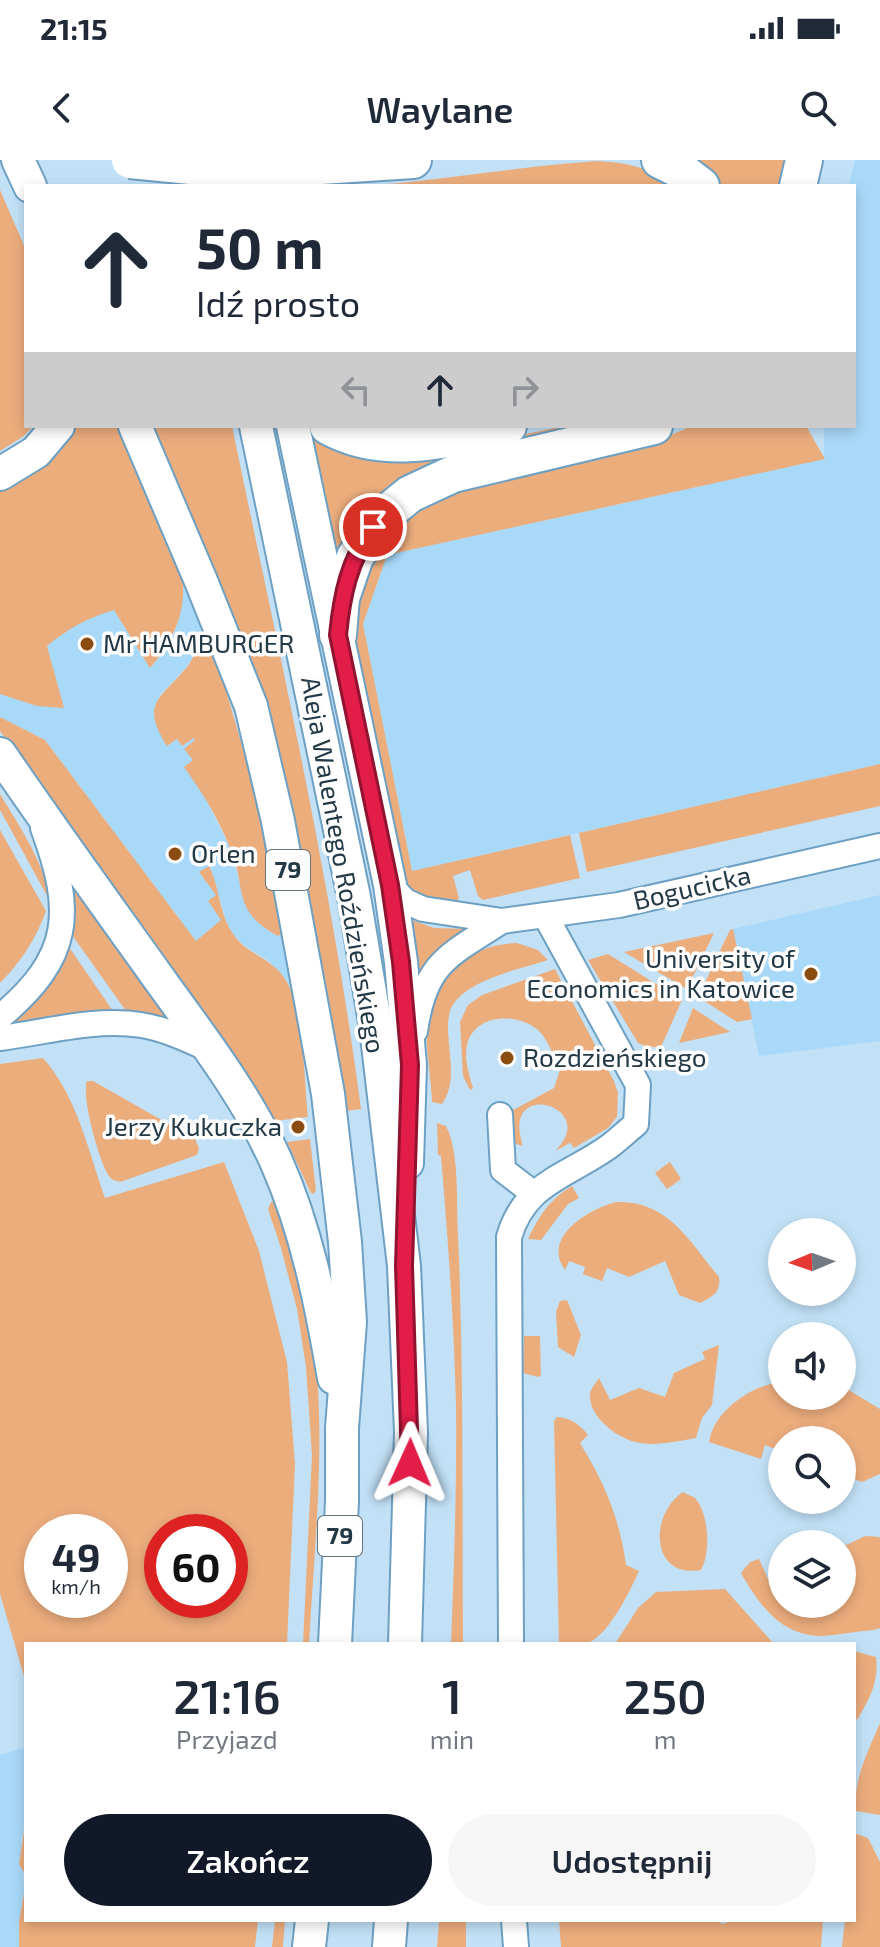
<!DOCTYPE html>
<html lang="pl">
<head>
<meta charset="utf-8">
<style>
	:root { --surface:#fff; --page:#f6f6f7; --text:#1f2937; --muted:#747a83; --accent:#111827 }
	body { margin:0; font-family:"Exo 2",sans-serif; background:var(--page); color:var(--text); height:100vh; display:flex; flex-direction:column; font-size:30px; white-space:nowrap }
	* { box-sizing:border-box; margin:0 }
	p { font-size:26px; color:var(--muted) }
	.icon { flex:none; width:44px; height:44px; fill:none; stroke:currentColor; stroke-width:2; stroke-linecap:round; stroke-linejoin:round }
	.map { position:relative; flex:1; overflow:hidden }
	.drawer { position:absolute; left:24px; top:1482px; width:832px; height:280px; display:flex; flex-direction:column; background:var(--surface); border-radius:0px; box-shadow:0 4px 12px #0003 }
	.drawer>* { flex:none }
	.banner { position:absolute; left:24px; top:24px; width:832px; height:244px; border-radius:0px; box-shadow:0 4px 12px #0003; background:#fff; color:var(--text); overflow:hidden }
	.needle { width:52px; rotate:268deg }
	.buttons { position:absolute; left:768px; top:1058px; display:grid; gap:16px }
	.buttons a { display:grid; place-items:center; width:88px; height:88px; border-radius:50%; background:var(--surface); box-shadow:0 4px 12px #0003; font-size:40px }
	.speed { position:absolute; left:24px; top:1354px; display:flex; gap:16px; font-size:40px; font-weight:700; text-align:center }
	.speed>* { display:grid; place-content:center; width:104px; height:104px; border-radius:50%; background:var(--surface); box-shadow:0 4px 12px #0003; line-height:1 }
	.speed small { font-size:20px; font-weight:400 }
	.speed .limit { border:12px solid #d22; background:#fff; color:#111 }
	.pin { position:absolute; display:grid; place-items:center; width:68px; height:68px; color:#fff; margin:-34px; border:4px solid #fff; border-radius:50%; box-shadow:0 2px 8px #0007 }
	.me { position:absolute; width:88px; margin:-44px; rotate:1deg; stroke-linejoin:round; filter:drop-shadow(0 0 6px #0008) }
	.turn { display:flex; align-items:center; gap:28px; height:168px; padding:0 40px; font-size:36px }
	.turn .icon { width:104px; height:104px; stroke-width:2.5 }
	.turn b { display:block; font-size:56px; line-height:68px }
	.lanes { display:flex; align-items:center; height:76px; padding:0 40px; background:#0003; justify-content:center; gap:40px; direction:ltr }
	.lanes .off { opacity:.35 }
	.eta { display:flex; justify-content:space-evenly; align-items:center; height:136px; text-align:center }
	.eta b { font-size:48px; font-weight:600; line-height:56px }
	.cta { display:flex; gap:16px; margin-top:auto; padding:16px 40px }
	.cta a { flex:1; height:92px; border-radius:48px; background:var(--accent); color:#fff; font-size:32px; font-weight:600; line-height:92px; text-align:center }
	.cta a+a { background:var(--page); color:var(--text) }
	.status { display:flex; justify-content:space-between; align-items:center; height:56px; padding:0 40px; background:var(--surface); direction:ltr }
	.status svg { height:22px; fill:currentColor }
	header { display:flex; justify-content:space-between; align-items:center; height:104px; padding:0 40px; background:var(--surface); font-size:36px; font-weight:600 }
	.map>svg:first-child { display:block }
	.built { fill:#a9d9f9 }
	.green { fill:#ecad7d; fill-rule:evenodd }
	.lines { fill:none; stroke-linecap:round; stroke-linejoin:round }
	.minor-casing { stroke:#6da0c2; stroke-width:28 }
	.major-casing { stroke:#6da0c2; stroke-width:36 }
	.highway-casing { stroke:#6da0c2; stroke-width:40 }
	.minor { stroke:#fff; stroke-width:24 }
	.major { stroke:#fff; stroke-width:32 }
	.highway { stroke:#fff; stroke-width:36 }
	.highway-bridge-casing { stroke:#6da0c2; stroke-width:40; stroke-linecap:butt }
	.highway-bridge { stroke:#fff; stroke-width:36 }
	.route-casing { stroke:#92132f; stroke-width:20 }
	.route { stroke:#e11d48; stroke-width:14 }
	.poi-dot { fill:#8a4c10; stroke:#fdfdfd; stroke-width:3 }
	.labels { text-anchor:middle; stroke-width:7; stroke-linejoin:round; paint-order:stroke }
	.shield { fill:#fdfdfd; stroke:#64747d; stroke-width:2 }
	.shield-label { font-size:24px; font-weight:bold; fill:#233946 }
	.poi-label { font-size:26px; fill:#233946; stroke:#fdfdfd; text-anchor:start }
	.street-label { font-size:26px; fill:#233946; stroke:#fdfdfd }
</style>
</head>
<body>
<div class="status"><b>21:15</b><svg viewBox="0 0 49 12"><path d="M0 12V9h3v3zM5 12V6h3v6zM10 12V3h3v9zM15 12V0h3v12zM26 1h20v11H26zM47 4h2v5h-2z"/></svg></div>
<header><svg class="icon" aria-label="back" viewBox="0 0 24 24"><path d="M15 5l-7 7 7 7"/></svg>Waylane<svg class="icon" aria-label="search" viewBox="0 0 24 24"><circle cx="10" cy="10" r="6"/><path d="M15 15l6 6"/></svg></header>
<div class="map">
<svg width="880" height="1787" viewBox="0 0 880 1787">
	<rect width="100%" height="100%" fill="#c2e1f7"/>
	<g class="built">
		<path d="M855 0H880V604L412 711 363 464 387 395 824 299V266H854V26H849Z"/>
		<path d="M183 422 211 487 197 489 186 508 159 535 178 579 194 578 196 580 193 600 184 607 202 632 231 690 243 737 278 776 281 774 295 842 286 820 269 801 242 784 234 775 227 764 211 709 222 760 196 781 45 580 0 557V534L10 537 47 486 68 468 90 457 114 450 150 508 168 485 174 474 178 459Z"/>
		<path d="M880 735V881L759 896 733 769Z"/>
		<path d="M26 1587V1658L21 1681 24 1733 19 1764V1787H0V1595Z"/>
	</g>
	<g class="green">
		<path d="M694 0H787L782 26H721Z"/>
		<path d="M598 1C632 3 650 9 680 26H366C443 20 521 6 598 1Z"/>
		<path d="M0 30 26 90V266H33L24 276 0 291Z"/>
		<path d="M72 266H117C132 300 147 334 162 367 169 384 182 406 183 425 185 457 170 485 150 508L114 450C87 458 69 468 47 486L64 548 37 546 0 534V326Z"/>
		<path d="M152 266H232C279 493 331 719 361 949L346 951 301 697 270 561 220 423Z"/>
		<path d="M564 266H595L496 288 339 407 309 267 322 276 488 282Z"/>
		<path d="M692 266H806L825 299 387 395 363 464 412 711 570 675 580 718 483 740 478 736 470 710 453 716 459 738 454 745 421 739 405 726 349 481 372 387 440 331 659 280Z"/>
		<path d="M206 485 211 487 214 493C235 557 253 623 267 689 273 717 281 746 281 774L278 776C230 749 248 730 230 688 219 659 202 632 184 607L193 600 184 589 195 580 194 578 182 586 177 579 167 586C140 543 160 539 187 507 194 499 194 488 206 485Z"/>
		<path d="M0 557 45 580 196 781 221 760 208 741 216 735 199 712 209 706C220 728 219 755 234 775 248 796 276 799 288 824 304 856 304 919 308 957L275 961 0 571Z"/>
		<path d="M880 604V646L587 712 579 673Z"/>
		<path d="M0 634C21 669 44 702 51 743L0 650Z"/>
		<path d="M0 670 46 751C36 779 21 802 0 823Z"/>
		<path d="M76 731 165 853 163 857 126 851 72 775 75 753 73 732Z"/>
		<path d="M409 759 434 768 469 769 435 794 417 815Z"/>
		<path d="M733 769 752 859 737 862 698 837 730 770Z"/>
		<path d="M714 773 687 829 624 792Z"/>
		<path d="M517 783 538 790 548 800C521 809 460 821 450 851 446 865 449 881 450 895 452 912 452 930 442 944L432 942C431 915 424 880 427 854 434 810 475 784 517 783Z"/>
		<path d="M69 787 113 851 9 865 51 824Z"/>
		<path d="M608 794 682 840 661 887H647L638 883 588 800Z"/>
		<path d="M555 809 614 921 618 933 617 957 608 968 574 988 570 983 555 991C602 946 499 916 523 986L516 984C511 973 507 961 513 950L554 928 560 910C554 898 549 881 539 871 519 852 474 853 467 885 464 900 469 914 473 928L470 930 463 916 460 862 468 845 482 835Z"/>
		<path d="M693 848 730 872 679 883Z"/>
		<path d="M43 898C77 936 88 990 105 1038L224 1002 259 1091 287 1202 295 1304 287 1484H26V1523L0 1434V904ZM42 1372H110V1440H42ZM162 1372H230V1440H162Z"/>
		<path d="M87 921H93L195 979 199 988 197 995 120 1022C114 1020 113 1021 109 1016 99 1001 81 936 87 921Z"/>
		<path d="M437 963 446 966C460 993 456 1043 458 1074 464 1211 462 1347 463 1484H451C454 1405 457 1325 456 1246 454 1163 448 1079 441 996L438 995Z"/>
		<path d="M310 979 316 1030 314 1034 311 1033 287 982Z"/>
		<path d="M670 1002 681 1019 667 1029 655 1013Z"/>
		<path d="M572 1026 579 1038 568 1044 541 1080 528 1079C539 1056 550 1039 572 1026Z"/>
		<path d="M278 1040C296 1096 312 1155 317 1214 324 1303 314 1395 309 1484H303L312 1295 306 1207 297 1149 281 1088 268 1049 271 1042Z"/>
		<path d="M616 1042C668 1040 689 1081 719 1117 721 1133 713 1136 700 1143L679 1135 665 1101 629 1117 607 1108 602 1121 583 1114 585 1107 569 1101 565 1110C541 1077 589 1049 616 1042Z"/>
		<path d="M567 1140 581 1175 574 1197 558 1187 556 1152 560 1141Z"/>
		<path d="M524 1176H540L541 1215 538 1217 523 1213Z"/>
		<path d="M719 1185 712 1245 702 1258 696 1278C678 1281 658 1286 640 1283 619 1280 588 1257 590 1234 591 1228 596 1223 599 1218L610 1240 639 1228 665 1237 674 1213 705 1199 702 1192Z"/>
		<path d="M782 1222V1236H842V1226L880 1249V1314L862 1322 842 1315V1280H782V1292L765 1285 761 1299 709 1282C714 1251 751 1225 782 1222Z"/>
		<path d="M557 1257C571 1258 579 1264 588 1275L580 1283C604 1322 620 1359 626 1405L639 1411C630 1431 607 1479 585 1484 577 1486 567 1484 559 1484L554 1261Z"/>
		<path d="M683 1332C684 1333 694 1337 695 1338 709 1354 711 1392 701 1410 650 1419 649 1354 683 1332Z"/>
		<path d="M865 1376 880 1377V1468L874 1470C857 1471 840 1475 823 1476 782 1477 759 1445 741 1413L750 1402 759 1399 768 1419 782 1413V1444H842V1387Z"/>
		<path d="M725 1429 774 1484H615L638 1448 656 1432Z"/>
		<path d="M854 1491 876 1497C879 1522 870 1537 858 1559L854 1560Z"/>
		<path d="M880 1563V1655L856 1651C853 1619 868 1592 880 1563Z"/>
		<path d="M26 1658V1760H258L255 1787H19V1762L24 1733 25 1714 19 1704Z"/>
		<path d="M854 1673 868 1678 880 1702V1787H842L845 1760H854Z"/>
		<path d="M275 1760H285L283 1787H272Z"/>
		<path d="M439 1760H466V1787H437Z"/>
		<path d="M559 1760H717L722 1764 735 1760H823L821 1787H561Z"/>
	</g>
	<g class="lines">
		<defs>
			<g id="minor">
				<path d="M390 725 405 741 423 749 502 761 619 745 880 686"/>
				<path d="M0 857C72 797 74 752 43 668"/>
				<path d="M415 871C425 802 448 796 502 761"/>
				<path d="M0 878C47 872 94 858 141 865 166 869 188 880 211 890"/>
				<path d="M500 955 503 1010 533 1033"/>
				<path d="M511 1484 509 1077C525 1023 565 1017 607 988 617 981 626 972 636 964L638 925 545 755"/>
				<path d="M514 1760 516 1787"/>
			</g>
			<g id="major">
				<path d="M18 0 30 26"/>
				<path d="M135 266 201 421 251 546 278 661 328 934 345 1082 350 1162 342 1268V1341L335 1484"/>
				<path d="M256 266 354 737 376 868 404 1106 411 1272 405 1484"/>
				<path d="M293 266 390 725 401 802 410 905 407 1003"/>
				<path d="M0 314 36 292 58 266"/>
				<path d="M0 594C54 673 110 750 165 827 205 882 248 939 276 1001 307 1071 321 1143 334 1218"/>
				<path d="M309 1787 312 1760"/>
				<path d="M389 1787 391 1760"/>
			</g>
			<g id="highway">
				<path d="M660 0 680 10 701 26"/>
				<path d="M290 8 413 0"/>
				<path d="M798 26 804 0"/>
				<path d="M328 266C385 298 449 279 508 266"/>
				<path d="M338 475 341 438 355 397 383 356 410 334 453 314 654 266"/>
			</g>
		</defs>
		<use href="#minor" class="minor-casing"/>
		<use href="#major" class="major-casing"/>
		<use href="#highway" class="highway-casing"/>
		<use href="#minor" class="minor"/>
		<use href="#major" class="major"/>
		<use href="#highway" class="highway"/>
		<defs>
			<path id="highway-bridge" d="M130 0 221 9 290 8"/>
		</defs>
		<use href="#highway-bridge" class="highway-bridge-casing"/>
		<use href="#highway-bridge" class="highway-bridge"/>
	</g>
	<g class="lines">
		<defs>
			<path id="route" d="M373 367C349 401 342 434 338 475L390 725 401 802 410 905 404 1106 410 1303"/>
		</defs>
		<use href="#route" class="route-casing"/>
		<use href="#route" class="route"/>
	</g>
	<g class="poi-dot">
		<circle cx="87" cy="484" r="8"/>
		<circle cx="175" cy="694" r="8"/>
		<circle cx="811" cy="814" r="8"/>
		<circle cx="507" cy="898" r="8"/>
		<circle cx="298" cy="967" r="8"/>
	</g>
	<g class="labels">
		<g class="shield">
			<rect x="266" y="690" width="44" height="40" rx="6"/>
			<rect x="318" y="1356" width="44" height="40" rx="6"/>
		</g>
		<g class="shield-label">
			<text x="288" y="718">79</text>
			<text x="340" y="1384">79</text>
		</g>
		<g class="poi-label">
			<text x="103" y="493">Mr HAMBURGER</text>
			<text x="191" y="703">Orlen</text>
			<text x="795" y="808" text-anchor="end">University of<tspan x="795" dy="30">Economics in Katowice</tspan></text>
			<text x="523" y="907">Rozdzieńskiego</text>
			<text x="282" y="976" text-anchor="end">Jerzy Kukuczka</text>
		</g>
		<g class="street-label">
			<text transform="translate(343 705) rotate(80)" y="9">Aleja Walentego Roździeńskiego</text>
			<text transform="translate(692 728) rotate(-13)" y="9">Bogucicka</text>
		</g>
	</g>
</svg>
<div class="buttons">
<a><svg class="needle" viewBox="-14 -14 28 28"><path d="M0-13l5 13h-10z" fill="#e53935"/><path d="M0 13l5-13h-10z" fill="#747a83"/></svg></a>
<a><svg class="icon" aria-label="sound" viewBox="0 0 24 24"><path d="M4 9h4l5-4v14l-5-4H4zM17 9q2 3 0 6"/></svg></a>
<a><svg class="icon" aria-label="search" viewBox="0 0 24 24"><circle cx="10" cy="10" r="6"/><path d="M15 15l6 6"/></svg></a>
<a><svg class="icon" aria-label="layers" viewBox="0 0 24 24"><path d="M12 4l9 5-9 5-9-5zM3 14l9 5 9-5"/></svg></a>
</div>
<div class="speed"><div>49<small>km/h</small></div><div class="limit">60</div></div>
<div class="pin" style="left:373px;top:367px;background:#d93025"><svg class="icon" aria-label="arrive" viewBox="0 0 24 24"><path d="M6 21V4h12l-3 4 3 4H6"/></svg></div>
<svg class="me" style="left:410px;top:1303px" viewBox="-20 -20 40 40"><path d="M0-17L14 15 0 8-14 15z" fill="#e11d48" stroke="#fff" stroke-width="4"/></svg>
<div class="banner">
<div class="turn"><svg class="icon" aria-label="ahead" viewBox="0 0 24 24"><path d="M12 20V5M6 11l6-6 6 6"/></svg><div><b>50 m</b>Idź prosto</div></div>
<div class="lanes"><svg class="icon off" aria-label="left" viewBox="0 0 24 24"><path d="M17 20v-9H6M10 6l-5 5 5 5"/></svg><svg class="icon" aria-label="ahead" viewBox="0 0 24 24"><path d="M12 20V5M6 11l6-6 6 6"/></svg><svg class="icon off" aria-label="right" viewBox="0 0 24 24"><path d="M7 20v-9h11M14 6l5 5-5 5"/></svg></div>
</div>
<section class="drawer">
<div class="eta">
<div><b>21:16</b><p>Przyjazd</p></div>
<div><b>1</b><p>min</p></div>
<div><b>250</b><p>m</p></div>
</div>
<div class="cta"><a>Zakończ</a><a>Udostępnij</a></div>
</section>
</div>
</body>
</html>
